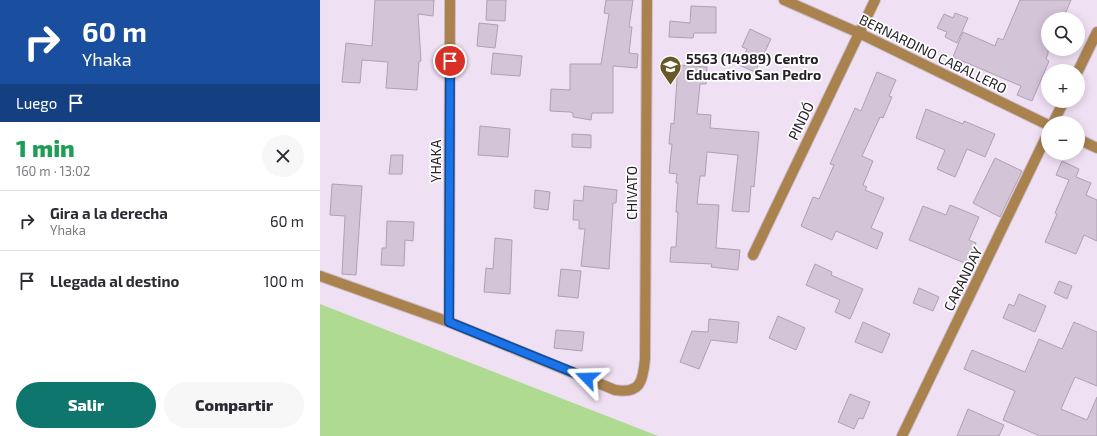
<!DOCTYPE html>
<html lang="es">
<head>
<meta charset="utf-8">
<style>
	:root { --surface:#fff; --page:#f7f7f7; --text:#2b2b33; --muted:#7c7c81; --line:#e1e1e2; --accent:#0f766e }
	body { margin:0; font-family:"Exo 2",sans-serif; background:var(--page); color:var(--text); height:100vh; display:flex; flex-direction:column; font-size:15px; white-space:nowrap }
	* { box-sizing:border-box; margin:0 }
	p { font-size:13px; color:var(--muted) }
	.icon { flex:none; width:22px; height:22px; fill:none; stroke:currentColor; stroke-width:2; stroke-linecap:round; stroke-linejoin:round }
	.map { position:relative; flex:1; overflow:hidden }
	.details { display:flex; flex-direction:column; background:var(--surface); width:320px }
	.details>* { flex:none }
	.guide { background:#1a4fa0; color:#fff; overflow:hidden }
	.tools { position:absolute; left:721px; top:12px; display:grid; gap:8px }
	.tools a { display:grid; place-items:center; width:44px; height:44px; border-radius:50%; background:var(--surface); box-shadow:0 2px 10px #0003; font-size:20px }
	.pin { position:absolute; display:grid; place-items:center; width:34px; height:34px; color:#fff; margin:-17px; border:2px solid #fff; border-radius:50%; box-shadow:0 1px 4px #0007 }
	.me { position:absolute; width:44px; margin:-22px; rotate:292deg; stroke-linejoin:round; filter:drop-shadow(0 0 3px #0008) }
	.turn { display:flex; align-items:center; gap:14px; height:84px; padding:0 16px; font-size:18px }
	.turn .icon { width:52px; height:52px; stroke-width:2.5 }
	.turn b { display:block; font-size:28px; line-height:34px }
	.then { display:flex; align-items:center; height:38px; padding:0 16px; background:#0003; gap:8px; font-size:15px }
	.round { display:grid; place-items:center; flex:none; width:42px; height:42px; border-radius:21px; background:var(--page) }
	.overview { display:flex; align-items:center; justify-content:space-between; height:68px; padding:0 16px }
	h1 { font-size:24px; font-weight:800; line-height:30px; color:#1e9e55 }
	.cta { display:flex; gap:8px; margin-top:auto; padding:8px 16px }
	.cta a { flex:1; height:46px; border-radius:24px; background:var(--accent); color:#fff; font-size:16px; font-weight:800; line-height:46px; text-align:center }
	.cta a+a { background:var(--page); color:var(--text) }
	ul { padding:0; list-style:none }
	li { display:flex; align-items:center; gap:12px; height:60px; padding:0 16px; border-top:1px solid var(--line) }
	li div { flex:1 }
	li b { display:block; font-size:15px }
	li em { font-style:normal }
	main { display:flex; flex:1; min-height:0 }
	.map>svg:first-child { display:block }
	.green { fill:#afda92 }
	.building { fill:#d3c4d8; stroke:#afa1b3 }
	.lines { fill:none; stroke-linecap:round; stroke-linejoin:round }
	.minor-casing { stroke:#cbbece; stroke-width:12 }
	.minor { stroke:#a9824e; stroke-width:10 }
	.route-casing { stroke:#114b97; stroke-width:10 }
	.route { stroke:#1a73e8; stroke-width:7 }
	.labels { text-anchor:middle; stroke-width:3.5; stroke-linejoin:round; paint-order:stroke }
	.street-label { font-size:14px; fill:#262128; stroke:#fff }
	.poi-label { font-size:14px; font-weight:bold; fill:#262128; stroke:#fff; text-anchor:start }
</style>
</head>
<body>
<main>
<section class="details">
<div class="guide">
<div class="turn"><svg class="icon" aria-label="right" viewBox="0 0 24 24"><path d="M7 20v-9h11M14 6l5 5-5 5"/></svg><div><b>60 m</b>Yhaka</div></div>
<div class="then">Luego<svg class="icon" aria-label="arrive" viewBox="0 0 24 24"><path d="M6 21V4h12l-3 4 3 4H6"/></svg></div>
</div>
<div class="overview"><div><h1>1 min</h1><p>160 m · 13:02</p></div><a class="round"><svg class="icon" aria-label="close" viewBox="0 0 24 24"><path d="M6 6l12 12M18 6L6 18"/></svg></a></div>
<ul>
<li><svg class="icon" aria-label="right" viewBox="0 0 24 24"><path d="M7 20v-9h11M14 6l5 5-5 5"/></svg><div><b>Gira a la derecha</b><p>Yhaka</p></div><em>60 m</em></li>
<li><svg class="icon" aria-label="arrive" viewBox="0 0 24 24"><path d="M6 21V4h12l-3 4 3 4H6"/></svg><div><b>Llegada al destino</b></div><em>100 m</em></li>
</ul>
<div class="cta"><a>Salir</a><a>Compartir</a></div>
</section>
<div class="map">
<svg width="777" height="436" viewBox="0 0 777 436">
	<rect width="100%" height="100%" fill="#efe0f3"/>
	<path class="green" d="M0 304 338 436H0Z"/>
	<g class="building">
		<path d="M55 0H114L113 16 98 14 101 61H99L97 90 66 88 68 62 42 60 40 83 22 82 26 43 52 46Z"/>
		<path d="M167 0H186L185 21 166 20Z"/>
		<path d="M286 0H313L309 27H312L309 53 318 54 317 68 293 66V113H272L271 120 253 117V113L250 112 230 111 231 89 250 90V64H281L289 14 284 13Z"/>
		<path d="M700 0H751L743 19H728V54L726 59 729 61 712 101 697 95 701 86 633 57 643 32 675 46 678 38 683 40Z"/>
		<path d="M371 6 396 7V33H374L373 38 349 37 350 21 370 23Z"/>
		<path d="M635 13 648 18 637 43 625 37 627 32 617 28 624 14 633 18Z"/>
		<path d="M159 23 178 25 175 48 157 46Z"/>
		<path d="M430 29 451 39 435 72 419 65 427 49 422 47Z"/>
		<path d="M173 53 202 56 200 76 171 74Z"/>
		<path d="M358 65 387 67 386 84H380L377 114 391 115 390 128 439 132 434 187 431 186 429 212 412 211 418 155 387 152 385 176H380L377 204 399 205 396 248 420 250 418 270 391 267 392 264 350 262 351 247H356L358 212H356L358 183H356L357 174 349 173 352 144H349L351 123 354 124Z"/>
		<path d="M557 72 576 80 569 96 572 97 563 118 560 117 542 156 553 161 543 185 547 187 545 190 564 198 551 228 563 233 557 249 516 231 512 240 481 226 493 197 499 199 514 165 510 164 518 146 535 108 541 111Z"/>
		<path d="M606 109 643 124 644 121 675 134 665 157 647 149 635 177 617 169 625 150 596 138Z"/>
		<path d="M160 126 190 129 188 157 158 155Z"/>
		<path d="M252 134 271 135V148L252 147Z"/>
		<path d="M71 155H83L82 174H69Z"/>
		<path d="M675 158 702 171 680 217 653 203Z"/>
		<path d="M742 161 759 169 756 177 771 183 766 195 777 200V241L764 235 756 254 725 242 737 214 735 213 749 180 736 175Z"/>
		<path d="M12 184 42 186 36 275 22 274 25 216 10 215Z"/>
		<path d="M264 186 297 190 296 203H293L289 269 261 266 265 229H259V220H253L254 200 263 201Z"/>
		<path d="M215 190 230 192 228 210 214 208Z"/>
		<path d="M630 205 659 217 649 240 656 243 647 264 589 240 603 206 626 215Z"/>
		<path d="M67 221 94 222 93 241 85 240 84 266 61 265 62 248H66Z"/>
		<path d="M175 238 192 240 190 294 164 292 166 268 173 269Z"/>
		<path d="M495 264 512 272 511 275 543 289 530 319 515 312 520 300 486 285Z"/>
		<path d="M241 269 261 271 258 298 238 296Z"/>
		<path d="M739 281 752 286 747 299 734 293Z"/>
		<path d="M599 288 619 297 613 311 593 303Z"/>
		<path d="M699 294 726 306 715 332 683 318 689 304 694 306Z"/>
		<path d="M458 316 485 328 476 350 449 338Z"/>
		<path d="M389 319 419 322 417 343 391 340 379 369 360 362 372 331 388 332Z"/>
		<path d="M543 322 570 334 562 353 535 342Z"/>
		<path d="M754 322 777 332V386L755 377 741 409 767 420 777 397V436H720L683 420 695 391 644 369 652 350 705 372 719 339 742 349Z"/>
		<path d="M236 330 264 332 262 351 234 348Z"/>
		<path d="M530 394 550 402 543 419 539 418 534 429 518 422Z"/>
		<path d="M648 409 684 425 679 436H637Z"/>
	</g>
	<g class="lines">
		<defs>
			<g id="minor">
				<path d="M464 0 539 33 728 125"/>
				<path d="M758 71 777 32"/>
				<path d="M733 123 744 101"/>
				<path d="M758 139 777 148"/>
				<path d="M433 255 555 0"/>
				<path d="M0 276 129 322 295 390C320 394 323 382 325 359L327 0"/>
				<path d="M129 322 130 0"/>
				<path d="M582 436 728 133"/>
			</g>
		</defs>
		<use href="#minor" class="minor-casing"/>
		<use href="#minor" class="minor"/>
	</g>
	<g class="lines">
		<defs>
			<path id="route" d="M130 61 129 322 267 378"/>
		</defs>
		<use href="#route" class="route-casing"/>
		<use href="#route" class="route"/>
	</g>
	<defs>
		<symbol id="school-pin" viewBox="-11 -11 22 30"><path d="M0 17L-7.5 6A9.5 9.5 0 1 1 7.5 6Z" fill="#695725" stroke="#fff"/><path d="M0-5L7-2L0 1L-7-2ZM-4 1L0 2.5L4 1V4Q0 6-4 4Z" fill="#fff"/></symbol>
	</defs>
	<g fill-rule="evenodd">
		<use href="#school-pin" x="338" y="54" width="25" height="34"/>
	</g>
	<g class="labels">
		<g class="street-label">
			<text transform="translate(613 54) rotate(26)" y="5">BERNARDINO CABALLERO</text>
			<text transform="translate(481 121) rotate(-64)" y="5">PINDÓ</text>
			<text transform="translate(116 161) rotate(-90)" y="5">YHAKA</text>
			<text transform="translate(312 193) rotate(-90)" y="5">CHIVATO</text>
			<text transform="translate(643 279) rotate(-64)" y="5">CARANDAY</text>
		</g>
		<g class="poi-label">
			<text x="366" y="64">5563 (14989) Centro<tspan x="366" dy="16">Educativo San Pedro</tspan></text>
		</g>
	</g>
</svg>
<div class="tools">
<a><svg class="icon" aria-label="search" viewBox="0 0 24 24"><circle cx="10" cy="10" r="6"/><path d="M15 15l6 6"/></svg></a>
<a>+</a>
<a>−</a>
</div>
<div class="pin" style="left:130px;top:61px;background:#d93025"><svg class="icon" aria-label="arrive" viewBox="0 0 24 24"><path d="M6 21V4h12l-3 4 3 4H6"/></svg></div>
<svg class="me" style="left:267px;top:378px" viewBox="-20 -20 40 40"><path d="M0-17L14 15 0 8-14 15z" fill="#1a73e8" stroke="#fff" stroke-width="4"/></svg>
</div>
</main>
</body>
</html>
